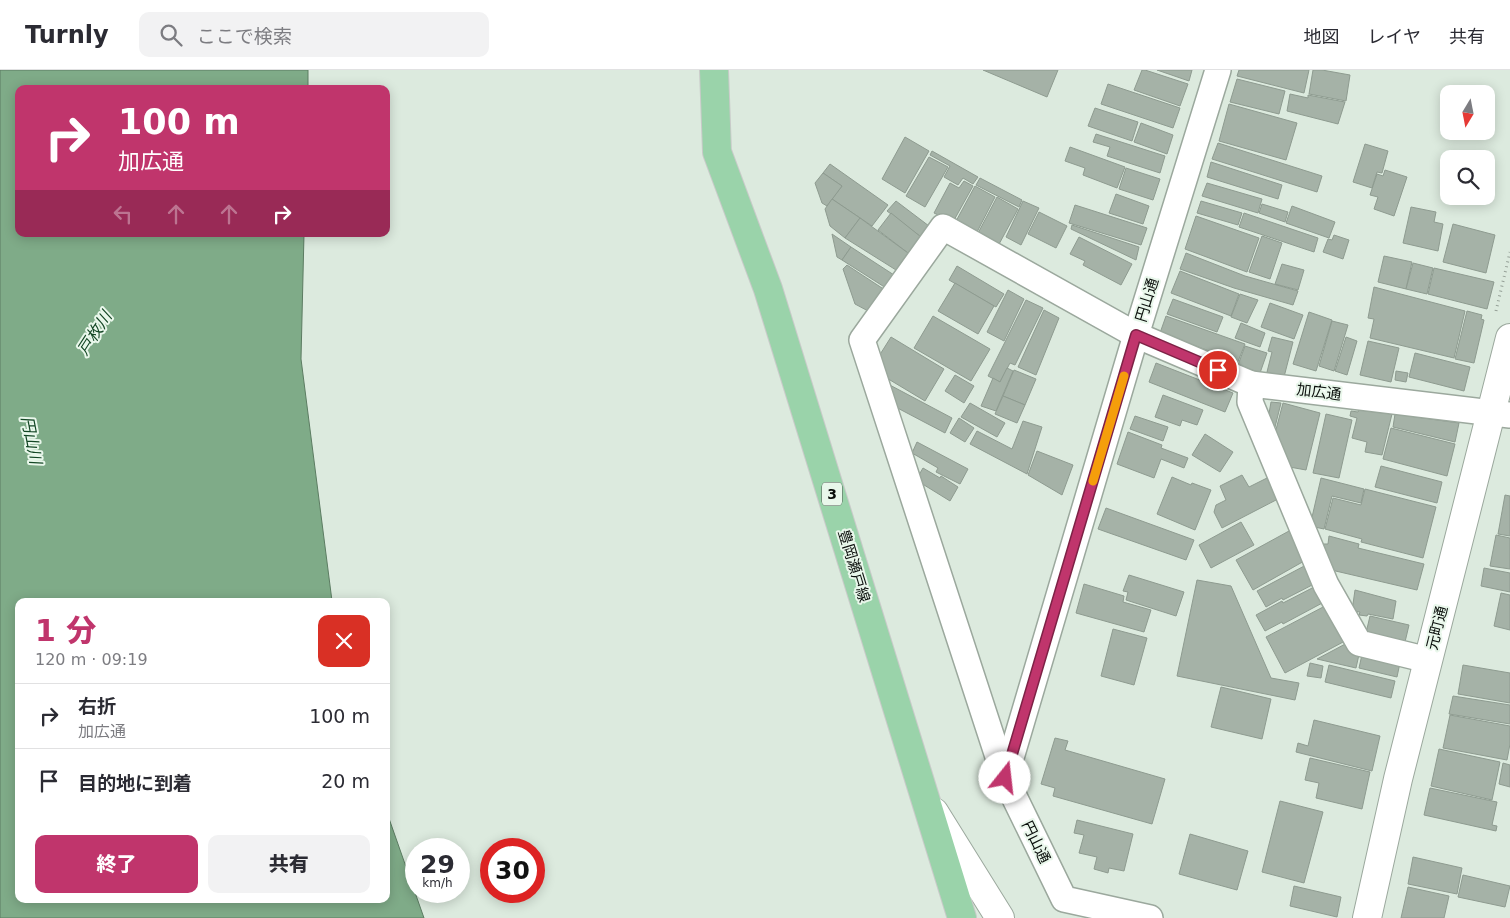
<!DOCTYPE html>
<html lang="ja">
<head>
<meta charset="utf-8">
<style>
	:root { --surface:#fff; --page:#f2f2f3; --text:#2b2b33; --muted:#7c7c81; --line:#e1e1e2; --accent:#c0356c }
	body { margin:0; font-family:"DejaVu Sans","Noto Sans JP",sans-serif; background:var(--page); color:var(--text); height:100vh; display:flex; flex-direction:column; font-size:19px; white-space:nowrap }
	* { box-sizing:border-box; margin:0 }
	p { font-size:16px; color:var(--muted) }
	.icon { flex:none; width:28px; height:28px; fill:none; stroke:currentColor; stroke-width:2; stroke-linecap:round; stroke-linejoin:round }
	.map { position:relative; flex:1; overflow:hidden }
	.sheet { position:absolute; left:15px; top:528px; width:375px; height:305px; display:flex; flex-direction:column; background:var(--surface); border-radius:10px; box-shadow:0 2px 12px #0003 }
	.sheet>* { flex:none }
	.guide { position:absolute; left:15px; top:15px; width:375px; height:152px; border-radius:10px; box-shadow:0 2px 12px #0003; background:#c0356c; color:#fff; overflow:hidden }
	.needle { width:32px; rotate:190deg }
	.controls { position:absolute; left:1440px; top:15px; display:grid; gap:10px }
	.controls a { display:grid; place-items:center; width:55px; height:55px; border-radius:10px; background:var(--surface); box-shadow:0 2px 12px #0003; font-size:25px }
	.speed { position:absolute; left:405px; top:768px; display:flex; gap:10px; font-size:25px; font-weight:700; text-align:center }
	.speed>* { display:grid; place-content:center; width:65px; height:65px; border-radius:50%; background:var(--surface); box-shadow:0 2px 12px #0003; line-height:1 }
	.speed small { font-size:12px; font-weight:400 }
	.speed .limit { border:8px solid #d22; background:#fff; color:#111 }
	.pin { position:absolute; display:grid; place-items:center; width:42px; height:42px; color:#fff; margin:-21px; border:2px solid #fff; border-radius:50%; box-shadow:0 1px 5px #0007 }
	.me { position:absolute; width:55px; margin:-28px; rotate:16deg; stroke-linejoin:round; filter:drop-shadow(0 0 4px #0008) }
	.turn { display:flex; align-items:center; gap:18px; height:105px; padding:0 20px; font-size:22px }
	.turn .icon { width:65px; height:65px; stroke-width:2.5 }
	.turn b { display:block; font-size:35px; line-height:42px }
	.lanes { display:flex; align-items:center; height:48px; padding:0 20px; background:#0003; justify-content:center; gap:25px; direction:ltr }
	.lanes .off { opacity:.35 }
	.round { display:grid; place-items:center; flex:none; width:52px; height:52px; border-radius:10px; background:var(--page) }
	.head { display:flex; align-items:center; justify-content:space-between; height:85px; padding:0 20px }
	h1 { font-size:30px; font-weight:800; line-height:38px; color:var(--accent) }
	.primary-button { display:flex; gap:10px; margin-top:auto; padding:10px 20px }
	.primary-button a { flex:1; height:58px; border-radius:10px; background:var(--accent); color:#fff; font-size:20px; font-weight:800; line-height:58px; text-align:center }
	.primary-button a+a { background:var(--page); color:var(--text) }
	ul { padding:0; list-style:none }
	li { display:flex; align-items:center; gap:15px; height:65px; padding:0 20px; border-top:1px solid var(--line) }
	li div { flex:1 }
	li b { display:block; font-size:19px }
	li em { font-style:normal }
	header { display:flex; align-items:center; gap:30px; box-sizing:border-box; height:70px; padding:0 25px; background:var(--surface); border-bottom:1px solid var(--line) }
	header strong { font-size:24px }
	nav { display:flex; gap:28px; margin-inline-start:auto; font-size:18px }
	.search { width:350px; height:45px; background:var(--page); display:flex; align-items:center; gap:12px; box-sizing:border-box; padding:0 18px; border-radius:10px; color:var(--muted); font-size:19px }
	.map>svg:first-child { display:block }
	.water { fill:#7fab88; stroke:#5c7c62 }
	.building { fill:#a5b2a7; stroke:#8e9b90 }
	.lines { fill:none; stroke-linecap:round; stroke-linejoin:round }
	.minor-casing { stroke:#9ba89d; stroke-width:28 }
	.tertiary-casing { stroke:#9ba89d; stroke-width:30 }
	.primary-casing { stroke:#c9cac9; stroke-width:30 }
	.path { stroke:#96a198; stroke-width:3; stroke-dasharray:1 4; stroke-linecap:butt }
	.minor { stroke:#fff; stroke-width:25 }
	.tertiary { stroke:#fff; stroke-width:28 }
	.primary { stroke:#9ad3aa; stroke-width:28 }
	.route-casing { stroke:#7d2246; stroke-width:12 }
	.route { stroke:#c0356c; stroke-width:9 }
	.slow { stroke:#f59e0b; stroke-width:9 }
	.labels { text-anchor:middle; stroke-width:4; stroke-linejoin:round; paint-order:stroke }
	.shield { fill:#e9f7eb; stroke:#4d544e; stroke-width:1 }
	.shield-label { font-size:14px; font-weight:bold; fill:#0a0e0b }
	.street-label { font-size:15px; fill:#0a0e0b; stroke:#e9f7eb }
	.water-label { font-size:16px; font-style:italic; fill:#134624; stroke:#e9f7eb }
</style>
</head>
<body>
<header>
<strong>Turnly</strong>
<div class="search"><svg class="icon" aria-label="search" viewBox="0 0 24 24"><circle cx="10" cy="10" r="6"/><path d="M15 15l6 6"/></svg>ここで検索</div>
<nav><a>地図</a><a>レイヤ</a><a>共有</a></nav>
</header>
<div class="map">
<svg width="1510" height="848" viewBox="0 0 1510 848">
	<rect width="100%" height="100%" fill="#dceade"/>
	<path class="water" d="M0 0H308V19H19V164H304L301 289 332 531H19V829H386V740L424 848H0Z"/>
	<g class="building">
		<path d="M983 0H1058L1047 27Z"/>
		<path d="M1142 0H1145L1188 14 1180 36 1134 20Z"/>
		<path d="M1157 0H1192L1189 11Z"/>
		<path d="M1239 0H1309L1304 23 1237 6Z"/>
		<path d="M1313 0H1322L1350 5 1346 31 1309 24Z"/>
		<path d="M1237 9 1285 21 1279 44 1230 32Z"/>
		<path d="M1108 14 1180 38 1173 58 1101 34Z"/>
		<path d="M1290 24 1308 28V25L1345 32 1338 54 1287 41Z"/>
		<path d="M1229 34 1297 53 1286 90 1219 71Z"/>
		<path d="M1095 38 1138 52 1132 71 1088 56Z"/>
		<path d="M1141 53 1173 65 1167 84 1134 72Z"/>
		<path d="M1096 64 1165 86 1160 103 1107 86 1110 77 1093 72Z"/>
		<path d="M905 67 929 81 905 123 882 109Z"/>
		<path d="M1218 73 1322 106 1317 122 1212 89Z"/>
		<path d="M1365 74 1388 81 1382 103 1377 102 1372 118 1353 112Z"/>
		<path d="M1070 77 1125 97 1117 118 1083 105 1085 98 1065 91Z"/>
		<path d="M932 81 978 107 973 114 963 108 958 115 944 107 950 96 930 85Z"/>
		<path d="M929 87 948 97 925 137 906 126Z"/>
		<path d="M1211 92 1282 115 1278 129 1207 107Z"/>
		<path d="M830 94 888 135 872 156 832 129 842 116 823 103Z"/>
		<path d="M1126 98 1160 109 1153 130 1119 119Z"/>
		<path d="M1385 100 1407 107 1394 146 1374 139 1378 127 1370 125 1377 104 1383 106Z"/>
		<path d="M823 103 842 116 827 136 822 133 815 113Z"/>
		<path d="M980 108 1022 130 1019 137 976 115Z"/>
		<path d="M964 111 973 116 953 152 934 143 950 113 959 118Z"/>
		<path d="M1207 113 1262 129 1258 143 1202 126Z"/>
		<path d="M975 116 995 127 976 164 955 153Z"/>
		<path d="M1116 124 1149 136 1143 154 1109 143Z"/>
		<path d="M997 127 1018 139 998 176 977 165Z"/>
		<path d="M832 129 860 148 845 168 830 156 825 139Z"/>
		<path d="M896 131 929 156 921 167 887 141Z"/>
		<path d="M1023 131 1039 138 1021 175 1006 167Z"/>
		<path d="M1201 131 1242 143 1238 155 1197 143Z"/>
		<path d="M1262 134 1288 142 1285 152 1259 143Z"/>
		<path d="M1075 135 1147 158 1141 175 1069 153Z"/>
		<path d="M1292 136 1335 152 1329 168 1286 153Z"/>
		<path d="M1411 137 1436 142 1434 152 1443 154 1438 181 1403 173Z"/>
		<path d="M1039 142 1067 156 1056 178 1028 164Z"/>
		<path d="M891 143 921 167 908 183 878 160Z"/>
		<path d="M1244 143 1318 168 1314 182 1239 157Z"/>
		<path d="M1196 146 1259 168 1247 202 1185 179Z"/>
		<path d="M860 148 908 183 896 200 845 168Z"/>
		<path d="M1453 154 1495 165 1486 203 1443 192Z"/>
		<path d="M1072 155 1139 177 1136 190 1071 159Z"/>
		<path d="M832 164 851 177 842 190 837 187Z"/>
		<path d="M1334 165 1349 170 1343 189 1323 182 1328 169 1332 170Z"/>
		<path d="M1262 166 1282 173 1270 209 1249 202Z"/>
		<path d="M1079 167 1132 194 1121 215 1083 195 1085 191 1070 184Z"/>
		<path d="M851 177 894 205 886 218 842 190Z"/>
		<path d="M1186 183 1245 206 1298 221 1293 235 1234 218 1180 199Z"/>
		<path d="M1384 186 1412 192 1406 219 1378 212Z"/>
		<path d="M1413 193 1433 198 1427 224 1406 219Z"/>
		<path d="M1282 194 1304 200 1298 220 1275 214Z"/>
		<path d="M847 195 885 220 870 242 855 234 843 199Z"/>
		<path d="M957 196 1004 224 996 237 949 210Z"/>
		<path d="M1434 198 1494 212 1487 239 1428 224Z"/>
		<path d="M1180 201 1239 224 1231 246 1171 223Z"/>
		<path d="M955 213 994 236 978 264 938 241Z"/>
		<path d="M1374 217 1465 241 1454 288 1370 268 1374 249 1368 248Z"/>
		<path d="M1008 220 1024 229 1004 271 987 262Z"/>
		<path d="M1240 224 1258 230 1247 253 1231 247Z"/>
		<path d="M1173 229 1223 247 1217 262 1167 244Z"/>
		<path d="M1026 230 1043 238 1015 295 1010 293 1000 312 988 306Z"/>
		<path d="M1270 233 1303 245 1294 269 1261 257Z"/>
		<path d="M1044 240 1059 248 1036 305 1018 297Z"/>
		<path d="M1467 241 1482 245 1481 249 1484 250 1474 293 1455 289Z"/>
		<path d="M1309 242 1332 250 1316 301 1293 294Z"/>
		<path d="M933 246 990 279 971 311 914 278Z"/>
		<path d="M1166 246 1245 274 1237 294 1219 288 1220 285 1160 263Z"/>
		<path d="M1332 251 1348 255 1334 301 1319 296Z"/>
		<path d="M1241 253 1265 263 1260 277 1235 268Z"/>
		<path d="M891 267 944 299 925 331 880 304 874 294Z"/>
		<path d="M1272 267 1293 272 1284 307 1267 302 1272 282 1268 281Z"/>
		<path d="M1346 267 1357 271 1347 305 1335 301Z"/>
		<path d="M1368 271 1399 278 1391 312 1360 305Z"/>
		<path d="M1245 276 1267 283 1260 303 1238 295Z"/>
		<path d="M1415 283 1470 297 1464 321 1409 307Z"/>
		<path d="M1156 293 1233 323 1225 342 1149 312Z"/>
		<path d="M1007 298 1013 301 996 341 981 336 993 308 1000 312Z"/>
		<path d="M1014 300 1036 309 1025 335 1003 326Z"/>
		<path d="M1396 301 1408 303 1406 312 1395 310Z"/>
		<path d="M955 305 974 316 964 333 945 321Z"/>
		<path d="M886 313 952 348 945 363 888 333Z"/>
		<path d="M1163 325 1203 340 1197 355 1182 350 1180 356 1155 347Z"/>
		<path d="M1003 326 1025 335 1017 353 995 344Z"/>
		<path d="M1271 332 1281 333 1275 357 1267 355Z"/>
		<path d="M970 333 1005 353 997 367 961 347Z"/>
		<path d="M1283 333 1320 343 1306 400 1284 396 1273 371Z"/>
		<path d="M1359 340 1392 344 1382 385 1365 382 1367 372 1352 368 1357 348 1350 346 1351 341 1358 342Z"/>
		<path d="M1326 344 1352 350 1339 408 1313 403Z"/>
		<path d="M1395 344 1459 353 1455 372 1393 357Z"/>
		<path d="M1135 346 1168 357 1163 371 1130 359Z"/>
		<path d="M959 348 974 358 965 372 950 363Z"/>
		<path d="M1023 351 1042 357 1027 404 970 374 977 361 1012 379Z"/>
		<path d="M1391 358 1455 374 1447 406 1383 389Z"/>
		<path d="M1128 362 1162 375 1161 378 1188 388 1184 398 1161 389 1154 408 1117 394Z"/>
		<path d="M1205 364 1233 382 1220 402 1192 385Z"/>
		<path d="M917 372 968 399 960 414 936 402 938 398 912 383Z"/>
		<path d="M1037 381 1073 395 1062 425 1028 405Z"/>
		<path d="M1381 396 1442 412 1437 433 1375 417Z"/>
		<path d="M923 398 940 408 941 406 958 417 950 431 916 410Z"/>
		<path d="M1242 405 1249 417 1267 408 1278 429 1222 458 1214 442 1216 435 1226 430 1220 416Z"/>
		<path d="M1172 407 1191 415 1192 413 1211 420 1195 460 1157 444Z"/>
		<path d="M1321 408 1364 419 1361 433 1332 426 1324 459 1310 456Z"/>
		<path d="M1365 419 1436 437 1423 488 1361 472 1362 469 1325 459 1333 428 1361 435Z"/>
		<path d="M1505 425 1510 426V466L1498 464Z"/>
		<path d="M1106 438 1194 470 1186 490 1098 459Z"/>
		<path d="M1241 452 1254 475 1211 498 1199 475Z"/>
		<path d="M1289 461 1306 490 1253 520 1236 490Z"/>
		<path d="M1496 465 1510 468V499L1490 496Z"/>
		<path d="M1329 466 1359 474 1358 478 1424 494 1417 520 1327 499 1322 481 1323 474H1328Z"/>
		<path d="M1308 494 1318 512 1283 530 1282 528 1266 537 1257 521Z"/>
		<path d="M1484 498 1510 503V522L1481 516Z"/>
		<path d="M1129 505 1184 522 1176 546 1126 530 1128 522 1123 521Z"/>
		<path d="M1197 510 1231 516 1271 608 1299 613 1295 630 1177 606Z"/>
		<path d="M1084 514 1124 526 1123 532 1151 540 1144 562 1076 543Z"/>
		<path d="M1318 515 1326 531 1283 554 1282 552 1265 561 1256 545 1282 531 1283 533Z"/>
		<path d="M1355 520 1396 531 1393 549 1368 544 1367 546 1359 545 1360 542 1352 541Z"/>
		<path d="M1501 523 1510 525V560L1494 556Z"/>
		<path d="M1325 536 1345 571 1285 603 1266 567Z"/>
		<path d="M1370 546 1409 555 1405 572 1366 563Z"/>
		<path d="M1113 559 1147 568 1134 615 1101 606Z"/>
		<path d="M1349 572 1360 580 1356 598 1317 589Z"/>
		<path d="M1363 580 1401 588 1397 607 1359 598Z"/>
		<path d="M1310 593 1323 596 1321 608 1307 606Z"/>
		<path d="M1329 595 1395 611 1391 628 1325 612Z"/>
		<path d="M1463 595 1510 603V633L1458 624Z"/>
		<path d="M1221 617 1271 629 1262 669 1211 657Z"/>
		<path d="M1453 626 1510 635V654L1449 644Z"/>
		<path d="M1450 645 1510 656V674L1507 690 1443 678Z"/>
		<path d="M1314 650 1380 666 1372 701 1296 682 1298 673 1308 676Z"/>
		<path d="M1055 668 1068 671 1065 680 1165 709 1152 754 1053 726 1055 718 1041 714Z"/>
		<path d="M1439 679 1500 692 1492 730 1431 716Z"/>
		<path d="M1310 688 1370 702 1362 739 1316 728 1319 713 1305 710Z"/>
		<path d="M1503 693 1510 695V717L1499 714Z"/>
		<path d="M1430 718 1497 732 1492 755 1497 756 1496 761 1424 745Z"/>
		<path d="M1280 731 1323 742 1304 813 1262 802Z"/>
		<path d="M1077 750 1133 764 1124 801 1109 798 1108 803 1094 799 1097 787 1079 783 1084 765 1074 763Z"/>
		<path d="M1190 764 1248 781 1237 820 1179 804Z"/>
		<path d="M1413 787 1462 798 1457 824 1408 814Z"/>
		<path d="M1463 805 1510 816 1505 837 1458 827Z"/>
		<path d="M1294 816 1341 827 1337 847 1290 836Z"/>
		<path d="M1408 817 1449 826 1444 848H1401Z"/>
	</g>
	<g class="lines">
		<defs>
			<g id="minor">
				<path d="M1251 314 1250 332 1326 515 1359 573 1428 590"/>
				<path d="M1005 708 862 270 943 157 1136 265 1251 314 1510 345"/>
				<path d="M1150 848 1064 829 1005 708 1136 265 1218 0"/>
			</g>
			<g id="tertiary">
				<path d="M934 742 1000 848"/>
				<path d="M1367 848 1398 709 1510 268"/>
			</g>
			<path id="primary" d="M714 0 717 82 768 219 962 848"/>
		</defs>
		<use href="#minor" class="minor-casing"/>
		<use href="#tertiary" class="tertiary-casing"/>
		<use href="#primary" class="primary-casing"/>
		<path class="path" d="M1496 241 1510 182"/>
		<use href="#minor" class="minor"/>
		<use href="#tertiary" class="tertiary"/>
		<use href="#primary" class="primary"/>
	</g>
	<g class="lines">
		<defs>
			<path id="route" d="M1005 708 1136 265 1218 300"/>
		</defs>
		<use href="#route" class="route-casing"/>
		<use href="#route" class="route"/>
		<path class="slow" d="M1093 411 1124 306"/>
	</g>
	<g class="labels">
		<rect class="shield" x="822" y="412.5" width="20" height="23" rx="4"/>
		<g class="shield-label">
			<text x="832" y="429">3</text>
		</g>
		<g class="street-label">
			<text transform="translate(1147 230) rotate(-73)" y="5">円山通</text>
			<text transform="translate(1319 322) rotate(7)" y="5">加広通</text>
			<text transform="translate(854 496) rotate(73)" y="5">豊岡瀬戸線</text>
			<text transform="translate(1437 558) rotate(-76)" y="5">元町通</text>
			<text transform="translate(1036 772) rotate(64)" y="5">円山通</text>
		</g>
		<g class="water-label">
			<text transform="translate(94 263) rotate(-57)" y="6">戸枚川</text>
			<text transform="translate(32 370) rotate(79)" y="6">円山川</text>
		</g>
	</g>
</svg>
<div class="controls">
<a><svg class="needle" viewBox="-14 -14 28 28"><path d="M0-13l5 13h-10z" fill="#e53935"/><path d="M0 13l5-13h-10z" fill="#7c7c81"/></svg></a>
<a><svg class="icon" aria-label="search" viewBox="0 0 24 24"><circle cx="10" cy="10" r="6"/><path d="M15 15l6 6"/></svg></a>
</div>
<div class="speed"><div>29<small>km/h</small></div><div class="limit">30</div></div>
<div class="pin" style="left:1218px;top:300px;background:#d93025"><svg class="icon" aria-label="arrive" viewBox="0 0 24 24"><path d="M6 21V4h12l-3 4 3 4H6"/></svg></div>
<svg class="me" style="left:1005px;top:708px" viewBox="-20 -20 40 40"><circle r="19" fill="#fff"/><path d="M0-13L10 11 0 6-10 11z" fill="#c0356c"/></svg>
<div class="guide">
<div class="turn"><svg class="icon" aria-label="right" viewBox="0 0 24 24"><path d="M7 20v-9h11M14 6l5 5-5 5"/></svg><div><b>100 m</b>加広通</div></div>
<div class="lanes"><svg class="icon off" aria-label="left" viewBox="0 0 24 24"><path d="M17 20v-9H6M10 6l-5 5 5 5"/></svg><svg class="icon off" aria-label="ahead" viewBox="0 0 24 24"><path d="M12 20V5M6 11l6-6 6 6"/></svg><svg class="icon off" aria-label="ahead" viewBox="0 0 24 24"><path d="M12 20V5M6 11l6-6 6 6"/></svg><svg class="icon" aria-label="right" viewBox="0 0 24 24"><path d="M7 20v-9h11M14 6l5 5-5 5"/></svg></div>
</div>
<section class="sheet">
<div class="head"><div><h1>1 分</h1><p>120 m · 09:19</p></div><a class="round" style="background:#d93025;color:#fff"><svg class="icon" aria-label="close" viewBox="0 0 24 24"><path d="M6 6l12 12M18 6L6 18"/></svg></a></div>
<ul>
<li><svg class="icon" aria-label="right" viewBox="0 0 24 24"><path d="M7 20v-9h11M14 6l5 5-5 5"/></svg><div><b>右折</b><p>加広通</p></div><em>100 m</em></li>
<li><svg class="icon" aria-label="arrive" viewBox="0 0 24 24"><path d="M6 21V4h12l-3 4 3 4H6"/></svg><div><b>目的地に到着</b></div><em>20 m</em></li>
</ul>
<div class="primary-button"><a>終了</a><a>共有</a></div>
</section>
</div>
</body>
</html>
